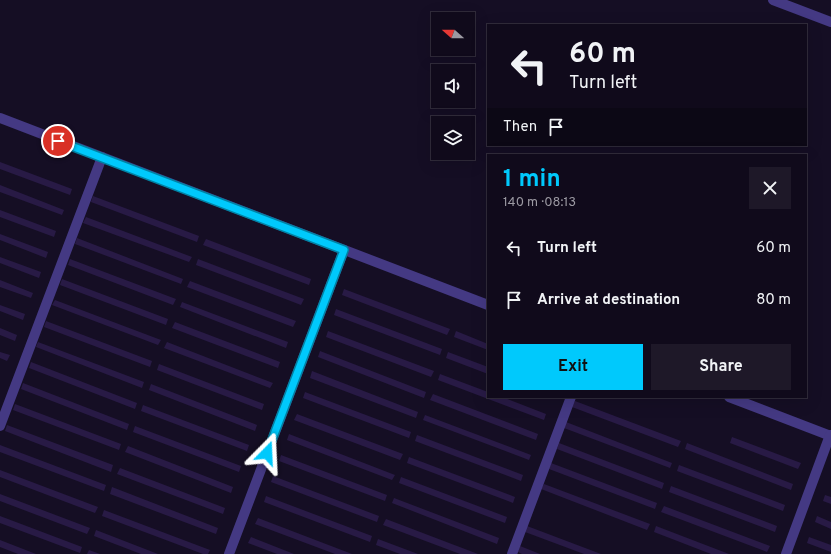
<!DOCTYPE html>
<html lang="en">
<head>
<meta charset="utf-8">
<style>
	:root { --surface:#100a1b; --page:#1e1828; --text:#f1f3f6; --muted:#9c9aa3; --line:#302b3a; --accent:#00c9fc }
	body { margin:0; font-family:Overpass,sans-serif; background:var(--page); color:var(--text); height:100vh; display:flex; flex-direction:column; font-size:15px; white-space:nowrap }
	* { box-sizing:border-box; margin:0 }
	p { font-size:13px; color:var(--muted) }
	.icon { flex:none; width:22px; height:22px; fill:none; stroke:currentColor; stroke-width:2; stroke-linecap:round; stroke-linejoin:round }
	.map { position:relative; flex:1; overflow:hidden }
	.sheet { position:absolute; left:487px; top:154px; width:320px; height:244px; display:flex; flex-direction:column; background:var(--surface); border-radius:0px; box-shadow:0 4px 16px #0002,0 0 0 1px var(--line) }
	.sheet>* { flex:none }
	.banner { position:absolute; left:487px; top:24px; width:320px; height:122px; border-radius:0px; box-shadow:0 4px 16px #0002,0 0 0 1px var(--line); background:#100a1b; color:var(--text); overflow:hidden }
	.needle { width:26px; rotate:291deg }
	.buttons { position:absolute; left:431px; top:12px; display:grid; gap:8px }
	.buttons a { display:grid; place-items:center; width:44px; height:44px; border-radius:0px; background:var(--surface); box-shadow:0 4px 16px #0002,0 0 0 1px var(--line); font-size:20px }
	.pin { position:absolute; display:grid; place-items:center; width:34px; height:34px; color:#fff; margin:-17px; border:2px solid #fff; border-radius:50%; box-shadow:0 1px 4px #0007 }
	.me { position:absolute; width:44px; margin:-22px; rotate:21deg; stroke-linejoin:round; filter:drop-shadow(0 0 3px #0008) }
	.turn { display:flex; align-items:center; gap:14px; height:84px; padding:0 16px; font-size:18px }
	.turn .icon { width:52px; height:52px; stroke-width:2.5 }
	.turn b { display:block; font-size:28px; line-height:34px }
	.then { display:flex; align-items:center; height:38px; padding:0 16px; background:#0003; gap:8px; font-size:15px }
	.round { display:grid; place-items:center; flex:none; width:42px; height:42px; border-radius:0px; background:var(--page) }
	.overview { display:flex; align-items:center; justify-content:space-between; height:68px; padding:0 16px }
	h1 { font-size:24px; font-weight:700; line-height:30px; color:var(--accent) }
	.button { display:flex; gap:8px; margin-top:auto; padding:8px 16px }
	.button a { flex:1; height:46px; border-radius:0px; background:var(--accent); color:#111; font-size:16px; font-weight:700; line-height:46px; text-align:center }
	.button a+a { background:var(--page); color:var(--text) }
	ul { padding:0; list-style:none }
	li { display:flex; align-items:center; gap:12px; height:52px; padding:0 16px }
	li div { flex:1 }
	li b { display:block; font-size:15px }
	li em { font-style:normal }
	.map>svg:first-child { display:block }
	.building { fill:#281a45 }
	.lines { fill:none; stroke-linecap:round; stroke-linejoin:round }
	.service { stroke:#443983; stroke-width:10 }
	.route-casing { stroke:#0083a4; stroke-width:10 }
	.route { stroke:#00c9fc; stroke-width:7 }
</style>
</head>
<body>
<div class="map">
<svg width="831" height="554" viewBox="0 0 831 554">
	<rect width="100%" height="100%" fill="#150e24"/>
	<g class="building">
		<path d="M0 162 72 189 70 195 0 169Z"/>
		<path d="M0 185 64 210 62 215 0 192Z"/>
		<path d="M93 196 199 236 197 242 91 202Z"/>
		<path d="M0 210 56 231 54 237 0 217Z"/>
		<path d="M86 217 192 257 189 262 83 223Z"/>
		<path d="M0 234 48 252 46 258 0 240Z"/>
		<path d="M77 238 183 279 181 284 75 244Z"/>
		<path d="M206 239 311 279 309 285 203 245Z"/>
		<path d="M0 257 41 272 39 278 0 263Z"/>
		<path d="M70 259 176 299 173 305 68 265Z"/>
		<path d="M198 259 304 299 301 305 196 265Z"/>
		<path d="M62 279 168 319 166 325 60 285Z"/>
		<path d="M0 280 33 293 31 298 0 287Z"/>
		<path d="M190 281 296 321 293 327 187 287Z"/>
		<path d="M344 289 450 329 447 335 342 295Z"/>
		<path d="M55 300 161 340 158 345 52 305Z"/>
		<path d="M182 302 288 342 286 348 180 307Z"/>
		<path d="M0 305 25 314 23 320 0 311Z"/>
		<path d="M336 309 442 349 440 355 334 315Z"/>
		<path d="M46 321 152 361 150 367 44 327Z"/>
		<path d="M175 322 280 362 278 368 172 328Z"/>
		<path d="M0 328 17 335 15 341 0 335Z"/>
		<path d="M328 331 434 371 431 377 326 337Z"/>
		<path d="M456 331 488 344V350L454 337Z"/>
		<path d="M38 342 144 382 142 388 36 347Z"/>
		<path d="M167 342 273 383 270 388 164 348Z"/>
		<path d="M320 351 426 392 424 398 318 357Z"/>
		<path d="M0 352 10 355 7 361 0 358Z"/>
		<path d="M448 352 488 367V374L446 358Z"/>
		<path d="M31 362 137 403 135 409 29 368Z"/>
		<path d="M159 364 264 404 262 410 157 370Z"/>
		<path d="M312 371 418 412 416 418 310 378Z"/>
		<path d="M440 374 488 392V397H502L546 414 544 420 438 380Z"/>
		<path d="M23 383 129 424 127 430 21 389Z"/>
		<path d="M151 384 257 425 255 431 149 390Z"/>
		<path d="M305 392 411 432 409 438 303 398Z"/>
		<path d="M433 394 538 434 536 440 430 400Z"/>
		<path d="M575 401 681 441 678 447 572 407Z"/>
		<path d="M15 404 121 444 119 450 13 410Z"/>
		<path d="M143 405 249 445 247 451 141 411Z"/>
		<path d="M297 414 403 454 400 460 294 420Z"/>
		<path d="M425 415 531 455 529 460 423 420Z"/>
		<path d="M566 422 672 463 670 468 564 428Z"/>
		<path d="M7 425 113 465 111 472 5 431Z"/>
		<path d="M135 426 241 466 239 472 133 432Z"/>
		<path d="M289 434 395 475 392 480 287 440Z"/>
		<path d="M417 435 523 475 521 481 415 441Z"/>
		<path d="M732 437 801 463 798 469 730 443Z"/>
		<path d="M559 443 664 483 662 489 557 449Z"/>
		<path d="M687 443 793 484 791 490 685 449Z"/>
		<path d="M0 445 106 485 104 491 0 452Z"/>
		<path d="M128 446 233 487 231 493 125 452Z"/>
		<path d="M281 455 387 495 385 501 279 461Z"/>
		<path d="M409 457 515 497 513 503 407 463Z"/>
		<path d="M551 463 657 503 655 509 549 469Z"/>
		<path d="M679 465 785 505 783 511 677 471Z"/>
		<path d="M120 468 225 508 223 514 117 474Z"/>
		<path d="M0 470 98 507 95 513 0 477Z"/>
		<path d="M273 476 379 516 377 522 271 482Z"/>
		<path d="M401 477 507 517 505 523 399 483Z"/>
		<path d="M544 484 650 524 647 530 541 489Z"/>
		<path d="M671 486 777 526 775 532 669 492Z"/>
		<path d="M112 487 218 528 216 534 110 494Z"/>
		<path d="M0 494 90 528 87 534 0 501Z"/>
		<path d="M825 495 831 497V504L823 501Z"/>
		<path d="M266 496 372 536 370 542 264 502Z"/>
		<path d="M394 498 499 538 497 544 392 503Z"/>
		<path d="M664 506 770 546 767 552 661 512Z"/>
		<path d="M104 510 210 550 208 554H203L102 516Z"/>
		<path d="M0 516 82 547 80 553 0 523Z"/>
		<path d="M817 516 831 522V529L815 522Z"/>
		<path d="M258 518 352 554H335L255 524Z"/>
		<path d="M386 519 478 554H460L383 525Z"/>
		<path d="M527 526 601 554H584L525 532Z"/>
		<path d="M656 526 729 554H711L654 532Z"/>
		<path d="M96 530 158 554H141L94 536Z"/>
		<path d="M251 537 294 554H277L248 543Z"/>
		<path d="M809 537 831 545V552L807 543Z"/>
		<path d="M378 539 418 554H400L376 545Z"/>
		<path d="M0 540 36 554H18L0 547Z"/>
		<path d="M520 546 540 554H522L518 552Z"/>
		<path d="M89 550 100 554H87Z"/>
	</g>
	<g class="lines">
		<g class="service">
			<path d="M773 0 831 22"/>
			<path d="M0 118 488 305"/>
			<path d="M729 397 831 436"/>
			<path d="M0 426 102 157"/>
			<path d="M229 554 344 250"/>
			<path d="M512 554 571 397"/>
			<path d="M786 554 830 435"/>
		</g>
	</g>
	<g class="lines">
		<defs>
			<path id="route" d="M58 141 344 250 267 453"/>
		</defs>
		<use href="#route" class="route-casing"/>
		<use href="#route" class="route"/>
	</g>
</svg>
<div class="buttons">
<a><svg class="needle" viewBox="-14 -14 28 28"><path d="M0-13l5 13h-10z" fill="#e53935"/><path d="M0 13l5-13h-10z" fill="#9c9aa3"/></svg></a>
<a><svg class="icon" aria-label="sound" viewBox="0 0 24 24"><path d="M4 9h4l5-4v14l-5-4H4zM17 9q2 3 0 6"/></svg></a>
<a><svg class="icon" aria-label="layers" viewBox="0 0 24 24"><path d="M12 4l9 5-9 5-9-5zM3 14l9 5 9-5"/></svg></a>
</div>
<div class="pin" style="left:58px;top:141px;background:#d93025"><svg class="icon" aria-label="arrive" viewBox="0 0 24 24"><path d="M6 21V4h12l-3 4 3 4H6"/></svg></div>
<svg class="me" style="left:267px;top:453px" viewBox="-20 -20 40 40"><path d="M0-17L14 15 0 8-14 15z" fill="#00c9fc" stroke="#fff" stroke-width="4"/></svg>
<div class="banner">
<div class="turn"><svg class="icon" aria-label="left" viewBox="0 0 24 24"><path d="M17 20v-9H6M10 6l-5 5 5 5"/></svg><div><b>60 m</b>Turn left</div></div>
<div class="then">Then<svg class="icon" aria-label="arrive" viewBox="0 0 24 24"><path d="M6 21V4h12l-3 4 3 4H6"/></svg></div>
</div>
<section class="sheet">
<div class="overview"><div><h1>1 min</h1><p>140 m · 08:13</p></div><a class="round"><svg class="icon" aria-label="close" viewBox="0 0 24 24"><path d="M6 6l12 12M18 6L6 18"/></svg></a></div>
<ul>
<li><svg class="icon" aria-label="left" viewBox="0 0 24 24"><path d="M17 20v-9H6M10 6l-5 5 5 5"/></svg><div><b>Turn left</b></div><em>60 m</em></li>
<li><svg class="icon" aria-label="arrive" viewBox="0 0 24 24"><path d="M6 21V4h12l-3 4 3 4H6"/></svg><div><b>Arrive at destination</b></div><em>80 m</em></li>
</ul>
<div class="button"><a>Exit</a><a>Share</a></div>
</section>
</div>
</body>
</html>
